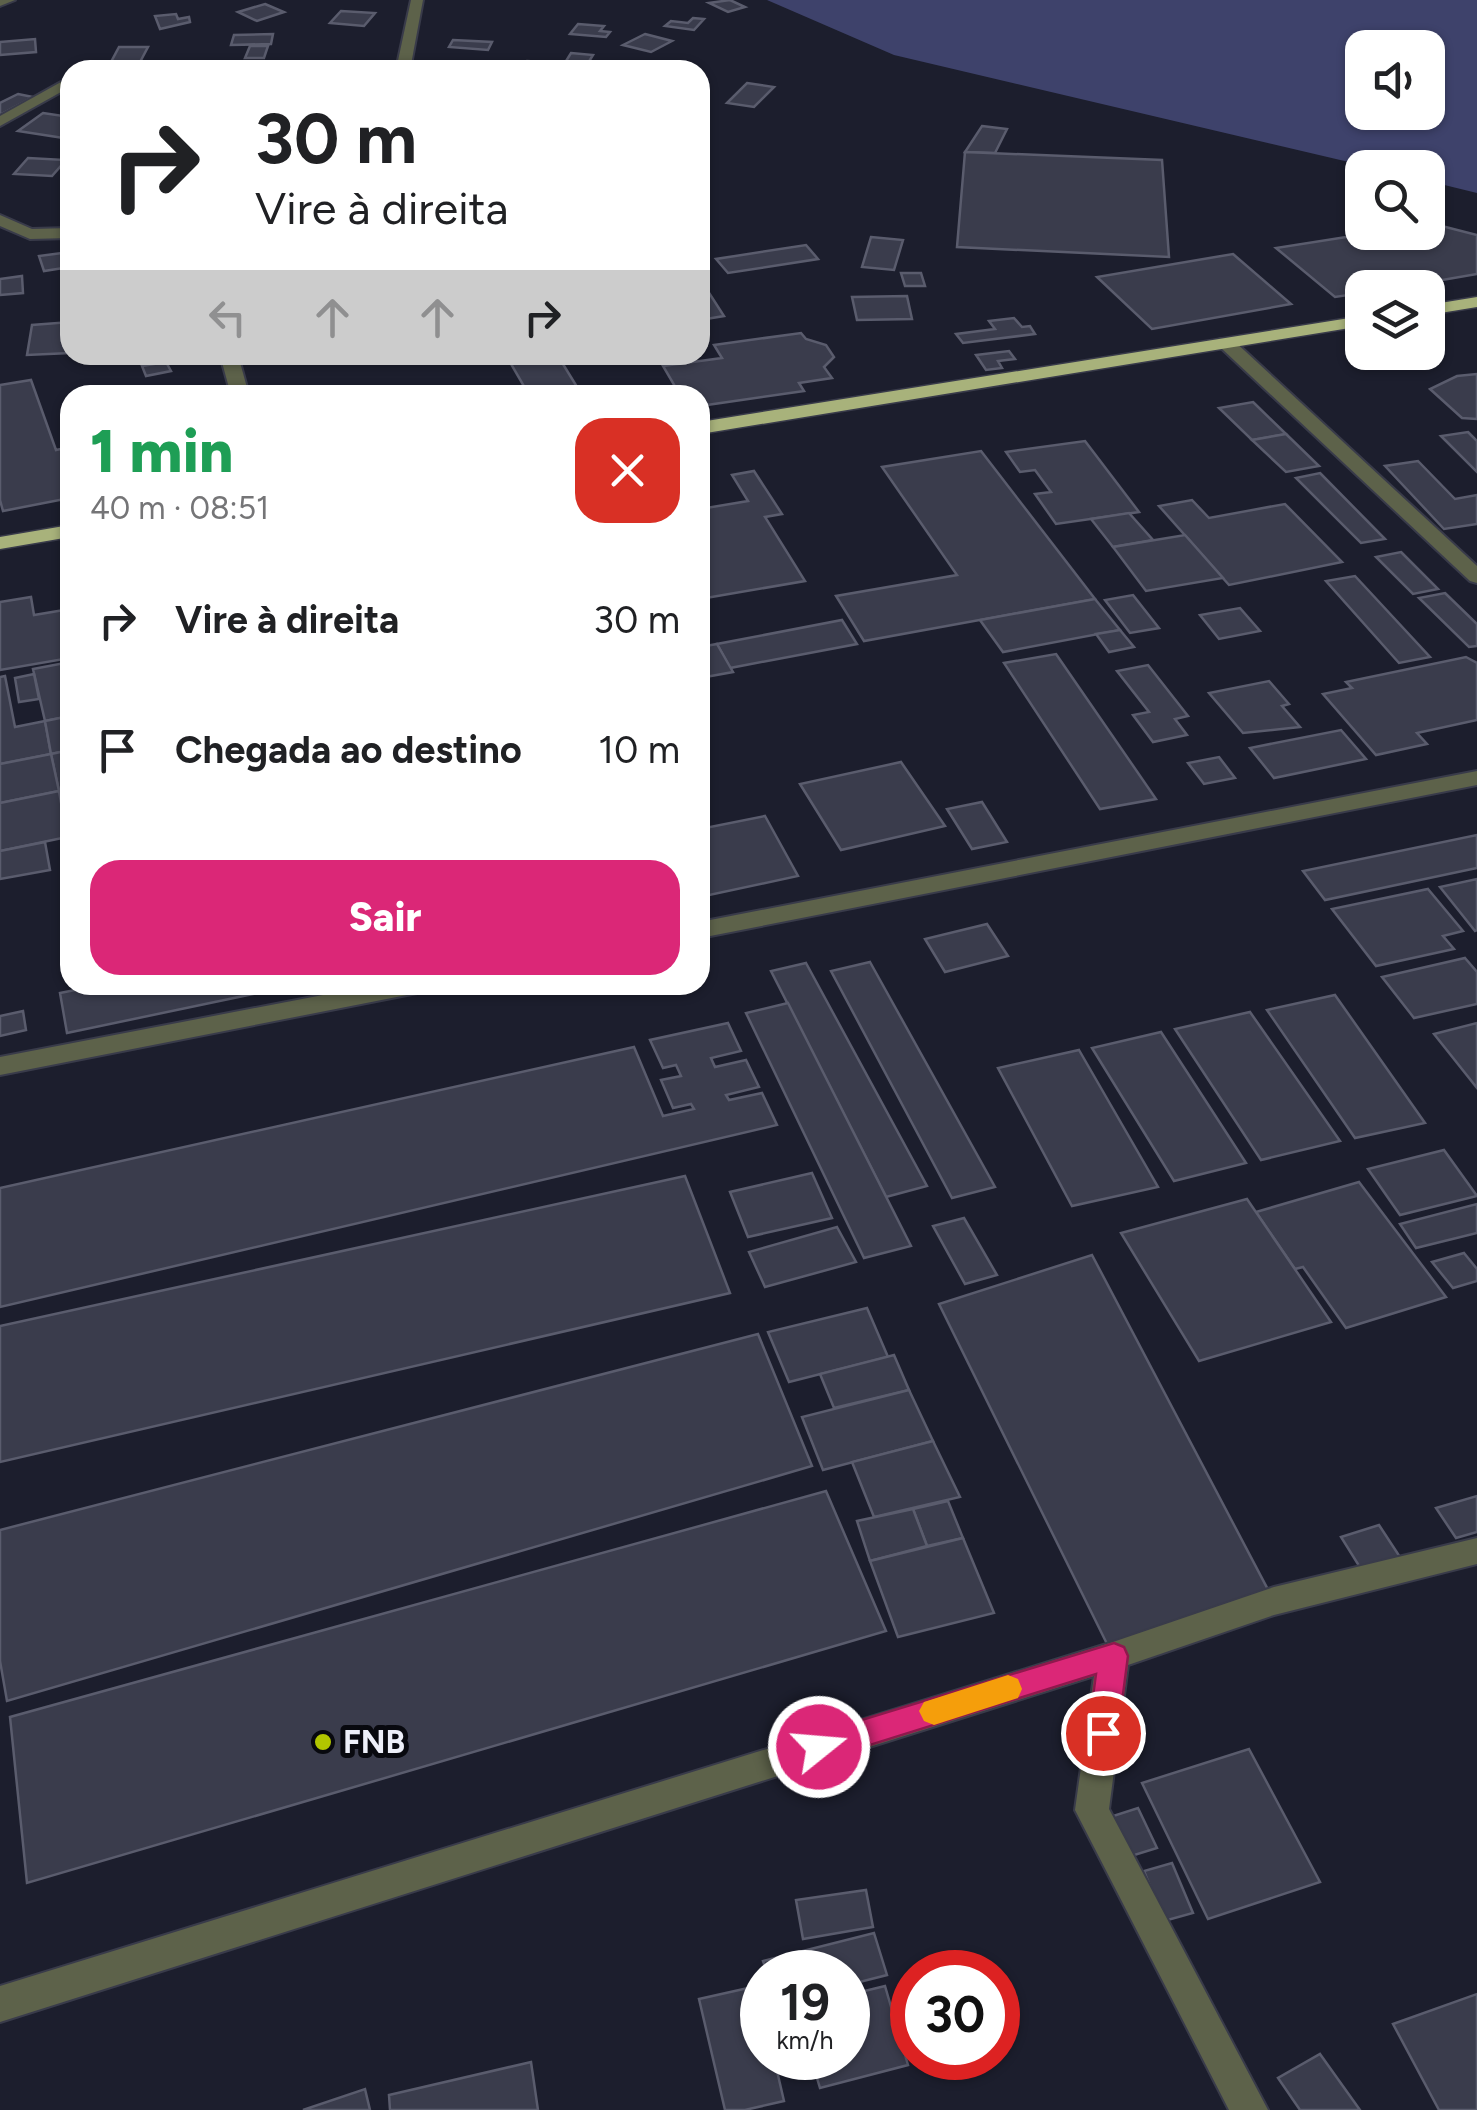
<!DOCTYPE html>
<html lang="pt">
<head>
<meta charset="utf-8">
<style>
	:root { --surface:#fff; --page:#f2f2f2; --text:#202124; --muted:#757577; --accent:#db2777 }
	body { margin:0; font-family:Figtree,sans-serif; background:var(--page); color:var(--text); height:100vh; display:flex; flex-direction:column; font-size:38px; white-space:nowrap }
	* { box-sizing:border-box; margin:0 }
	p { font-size:32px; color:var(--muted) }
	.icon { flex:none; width:55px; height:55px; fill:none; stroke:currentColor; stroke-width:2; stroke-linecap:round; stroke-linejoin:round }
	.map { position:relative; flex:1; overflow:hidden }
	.panel { position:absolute; left:60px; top:385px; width:650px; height:610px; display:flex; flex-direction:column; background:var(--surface); border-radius:30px; box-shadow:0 2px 8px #0004 }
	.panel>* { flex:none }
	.banner { position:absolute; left:60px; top:60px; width:650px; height:305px; border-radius:30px; box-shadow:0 2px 8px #0004; background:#fff; color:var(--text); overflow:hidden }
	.controls { position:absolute; left:1345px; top:30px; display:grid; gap:20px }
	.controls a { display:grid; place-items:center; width:100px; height:100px; border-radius:20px; background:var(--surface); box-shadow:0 2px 8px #0004; font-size:50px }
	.speed { position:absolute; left:740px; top:1950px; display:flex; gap:20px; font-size:50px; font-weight:700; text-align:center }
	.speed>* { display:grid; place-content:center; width:130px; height:130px; border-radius:50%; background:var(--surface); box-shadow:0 2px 8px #0004; line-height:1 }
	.speed small { font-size:25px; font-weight:400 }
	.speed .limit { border:15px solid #d22; background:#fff; color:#111 }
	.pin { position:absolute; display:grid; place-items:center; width:85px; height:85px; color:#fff; margin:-42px; border:5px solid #fff; border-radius:50%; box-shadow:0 2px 10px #0007 }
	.me { position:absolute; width:110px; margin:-55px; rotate:73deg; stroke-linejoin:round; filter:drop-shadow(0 0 8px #0008) }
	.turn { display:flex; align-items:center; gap:35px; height:210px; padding:0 30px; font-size:45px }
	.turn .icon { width:130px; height:130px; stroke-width:2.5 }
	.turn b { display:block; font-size:70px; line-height:85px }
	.lanes { display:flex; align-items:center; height:95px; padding:0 30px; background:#0003; justify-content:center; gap:50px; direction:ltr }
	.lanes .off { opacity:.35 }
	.round { display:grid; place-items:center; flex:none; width:105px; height:105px; border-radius:30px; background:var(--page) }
	.overview { display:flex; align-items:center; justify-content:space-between; height:170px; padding:0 30px }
	h1 { font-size:60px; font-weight:800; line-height:75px; color:#1e9e55 }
	.cta { display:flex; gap:20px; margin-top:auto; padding:20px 30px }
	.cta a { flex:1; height:115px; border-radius:30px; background:var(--accent); color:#fff; font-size:40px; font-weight:800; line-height:115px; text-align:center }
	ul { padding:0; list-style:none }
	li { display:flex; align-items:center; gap:30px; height:130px; padding:0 30px }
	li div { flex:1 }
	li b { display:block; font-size:38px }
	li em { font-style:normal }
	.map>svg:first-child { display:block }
	.green { fill:#3e426b; fill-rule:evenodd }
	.building { fill:#3a3c4c; stroke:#5a5c6d; stroke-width:2.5 }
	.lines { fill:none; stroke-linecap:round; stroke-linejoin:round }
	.minor-casing { stroke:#393b4a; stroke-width:4 }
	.trunk-casing { stroke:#393b4a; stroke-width:3 }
	.minor { fill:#5d624a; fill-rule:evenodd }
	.trunk { fill:#a8b27b; fill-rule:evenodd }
	.route { fill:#db2777; stroke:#8e194d; stroke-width:2.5 }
	.slow { fill:#f59e0b }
	.poi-dot { fill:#b1c500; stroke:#08090f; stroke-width:4 }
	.labels { text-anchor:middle; stroke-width:10; stroke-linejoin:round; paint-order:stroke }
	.near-poi-label { font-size:32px; font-weight:bold; fill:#edeff9; stroke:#08090f; text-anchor:start }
</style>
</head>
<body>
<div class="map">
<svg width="1477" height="2110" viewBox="0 0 1477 2110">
	<rect width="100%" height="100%" fill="#1c1e2d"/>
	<path class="green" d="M767 0H1477V193L1428 181V168L1370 167 894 55ZM1362 48H1428V112H1362Z"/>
	<g class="building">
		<path d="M730 0 745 7 728 12 709 3Z"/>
		<path d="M265 4 284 12 257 21 238 12Z"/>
		<path d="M341 11 375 13 364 26 330 23Z"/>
		<path d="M176 14 178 19 189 17 190 22 160 29 155 16Z"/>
		<path d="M693 18 704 19 694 30 665 26 671 21 688 23Z"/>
		<path d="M578 24 604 26 600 31 610 32 606 37 570 34Z"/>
		<path d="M273 34 271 44 231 45 234 35Z"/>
		<path d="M645 34 672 41 651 52 623 45Z"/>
		<path d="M35 39 36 52 0 55V42Z"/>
		<path d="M453 40 492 42 488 50 449 47Z"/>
		<path d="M250 46H268L264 58H245Z"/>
		<path d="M119 47H148L140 62H111Z"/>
		<path d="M571 53 593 55 585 68 563 66Z"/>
		<path d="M527 61 559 63 555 70H521Z"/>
		<path d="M747 83 774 87 754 107 727 103Z"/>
		<path d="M18 94 33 97 0 115V103Z"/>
		<path d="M43 113 70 117V139L18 131Z"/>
		<path d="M982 126 1007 129 995 153 965 152Z"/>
		<path d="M965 152 1162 160 1169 257 957 247Z"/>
		<path d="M28 158 66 160 52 176 14 174Z"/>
		<path d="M1434 224 1477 235V274L1396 288H1362V293L1335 297 1276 248 1378 232H1428V225Z"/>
		<path d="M871 237 903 240 894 270 862 267Z"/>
		<path d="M806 245 818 259 728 273 716 259Z"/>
		<path d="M70 252V267L44 271 39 256Z"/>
		<path d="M1233 254 1291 304 1152 329 1097 277Z"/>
		<path d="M901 273H921L925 286H905Z"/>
		<path d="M22 276 23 293 0 295V279Z"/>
		<path d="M700 285H704L724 316 700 320Z"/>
		<path d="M907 296 912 319 857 320 852 297Z"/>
		<path d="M1014 318 1022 327 1030 326 1035 334 963 343 956 334 995 329 989 321Z"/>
		<path d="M70 322V353L27 355 32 325Z"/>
		<path d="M801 333 806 339 826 345 834 357 824 367 832 378 799 383 804 391 700 406V395H680L663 366 722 358 714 345Z"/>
		<path d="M1009 351 1015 359 998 361 1002 368 986 370 976 355Z"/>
		<path d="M558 356 582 395H529L511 364Z"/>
		<path d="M166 362 171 371 146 376 142 366Z"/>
		<path d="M1477 374V419L1462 418 1430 389 1457 376Z"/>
		<path d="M31 380 56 450 70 447V498L3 511 0 500V385Z"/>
		<path d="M1253 402 1286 434 1252 440 1219 408Z"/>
		<path d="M1468 432 1477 441V472L1441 436Z"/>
		<path d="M1286 434 1319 466 1286 472 1252 440Z"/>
		<path d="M1085 441 1139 512 1056 524 1035 494 1051 492 1035 470 1020 472 1006 452Z"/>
		<path d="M981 451 1095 599 864 641 836 596 957 575 882 467Z"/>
		<path d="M1418 461 1455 499 1477 495V524L1444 529 1385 466Z"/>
		<path d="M754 471 782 514 765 517 805 581 700 599V509L748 501 732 475Z"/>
		<path d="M1320 473 1385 539 1361 543 1296 478Z"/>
		<path d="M1192 500 1209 518 1285 504 1342 562 1229 585 1159 506Z"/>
		<path d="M1129 513 1153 540 1113 547 1091 519Z"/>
		<path d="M1185 535 1223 578 1146 591 1113 547Z"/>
		<path d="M1401 552 1438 589 1413 594 1376 557Z"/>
		<path d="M1355 576 1430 657 1399 663 1326 581Z"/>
		<path d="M1445 593 1477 624V646L1469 647 1419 598Z"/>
		<path d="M1133 595 1159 628 1130 633 1105 600Z"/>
		<path d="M31 597 34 615 70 609V658L0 670V602Z"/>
		<path d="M1095 599 1120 630 1003 652 980 620Z"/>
		<path d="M1240 608 1260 631 1219 639 1200 615Z"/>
		<path d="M842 620 857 644 730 668 717 644Z"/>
		<path d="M1120 630 1134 647 1109 652 1096 634Z"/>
		<path d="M717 644 733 672 700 678V647Z"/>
		<path d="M1056 654 1156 799 1100 809 1004 663Z"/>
		<path d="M1466 657 1477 663V720L1417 733 1427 744 1376 755 1323 694 1352 688 1346 682Z"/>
		<path d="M70 662V716L45 721 33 669Z"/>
		<path d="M1148 665 1188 716 1175 719 1187 735 1153 742 1133 715 1149 712 1117 671Z"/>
		<path d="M34 674 39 699 19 702 15 678Z"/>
		<path d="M5 676 15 727 45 721 51 754 0 764V677Z"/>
		<path d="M1269 681 1289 704 1282 706 1300 727 1243 733 1209 693Z"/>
		<path d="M70 716V750L51 754 45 721Z"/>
		<path d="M1341 730 1366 759 1274 778 1250 748Z"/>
		<path d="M70 750V789L59 791 51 754Z"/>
		<path d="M51 754 59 791 0 803V764Z"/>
		<path d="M1219 757 1235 778 1204 784 1188 763Z"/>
		<path d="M901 762 945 826 841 850 800 784Z"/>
		<path d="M59 791 67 837 0 851V803Z"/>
		<path d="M982 802 1007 842 972 849 947 809Z"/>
		<path d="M765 816 798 876 700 897V829Z"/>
		<path d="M1477 835V868L1325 900 1303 871Z"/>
		<path d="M45 842 50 870 0 879V851Z"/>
		<path d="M1477 879V930L1475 931 1440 887Z"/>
		<path d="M1428 889 1463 931 1443 936 1454 949 1376 966 1332 909Z"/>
		<path d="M987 924 1008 956 945 972 925 939Z"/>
		<path d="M1465 958 1477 972V1004L1414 1018 1382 977Z"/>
		<path d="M870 962 995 1187 952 1198 831 971Z"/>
		<path d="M806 963 927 1186 886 1197 771 971Z"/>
		<path d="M100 985H251L253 994 67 1033 60 993Z"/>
		<path d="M1335 995 1425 1123 1355 1138 1267 1010Z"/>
		<path d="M788 1003 911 1246 864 1258 746 1013Z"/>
		<path d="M23 1011 26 1030 0 1036V1016Z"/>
		<path d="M1250 1012 1340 1141 1261 1160 1175 1029Z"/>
		<path d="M728 1023 741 1051 711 1058 715 1067 746 1060 759 1087 726 1095 729 1100 762 1093 777 1125 0 1307V1188L634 1047 663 1116 694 1109 691 1104 673 1108 661 1080 681 1076 676 1065 663 1068 650 1040Z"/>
		<path d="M1477 1023V1088L1434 1034Z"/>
		<path d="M1161 1032 1246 1163 1174 1181 1092 1048Z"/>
		<path d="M1079 1050 1158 1187 1072 1206 998 1068Z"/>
		<path d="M1444 1150 1477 1196 1400 1215 1368 1169Z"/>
		<path d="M812 1173 832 1218 748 1237 730 1192Z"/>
		<path d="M685 1176 730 1293 0 1462V1326Z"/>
		<path d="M1359 1182 1446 1297 1346 1328 1303 1267 1295 1269 1256 1212Z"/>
		<path d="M1247 1199 1331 1322 1199 1361 1121 1233Z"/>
		<path d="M1477 1204V1233L1416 1248 1400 1224Z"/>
		<path d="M964 1218 997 1275 965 1284 933 1226Z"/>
		<path d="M837 1227 856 1262 765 1287 749 1252Z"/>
		<path d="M1464 1253 1477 1269V1281L1453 1288 1432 1262Z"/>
		<path d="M1092 1255 1274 1601 1113 1656 939 1304Z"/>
		<path d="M867 1308 888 1357 789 1382 768 1332Z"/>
		<path d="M758 1334 812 1466 7 1701 0 1661V1530Z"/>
		<path d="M894 1355 909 1390 834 1408 820 1374Z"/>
		<path d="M909 1390 933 1441 823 1470 802 1417Z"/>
		<path d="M933 1441 960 1497 874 1517 852 1462Z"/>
		<path d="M826 1491 886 1631 27 1883 10 1717Z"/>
		<path d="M1477 1496V1532L1456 1538 1436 1508Z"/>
		<path d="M948 1501 963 1538 927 1546 913 1509Z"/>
		<path d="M913 1509 927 1546 870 1561 857 1521Z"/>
		<path d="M1379 1525 1400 1557 1361 1569 1341 1537Z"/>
		<path d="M963 1538 994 1613 898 1637 870 1561Z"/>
		<path d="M1249 1749 1320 1882 1208 1919 1142 1783Z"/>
		<path d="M1138 1808 1157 1848 1128 1857 1110 1817Z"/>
		<path d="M1172 1863 1193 1913 1164 1921 1144 1871Z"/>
		<path d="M866 1890 873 1927 803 1939 796 1900Z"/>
		<path d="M874 1933 887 1975 848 1985V1972H767L763 1961Z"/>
		<path d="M757 1986 762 2008V2058H774L784 2101 745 2110H725L699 1999Z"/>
		<path d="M885 1986 908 2065 820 2088 811 2058H848V1995Z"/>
		<path d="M1477 1994V2110H1439L1393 2024Z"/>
		<path d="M1320 2054 1360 2110H1300L1278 2078Z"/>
		<path d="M531 2062 538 2110H390L389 2095Z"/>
		<path d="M365 2089 370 2110H303Z"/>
	</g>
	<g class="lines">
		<defs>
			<g id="minor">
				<path d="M0 0H15L0 6Z"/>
				<path d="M411 0H423L410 70H396Z"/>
				<path d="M70 77V87L0 126V116Z"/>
				<path d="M0 215 32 229 70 228V238L30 239 0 226Z"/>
				<path d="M1220 339H1232L1477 566V583L1470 581 1220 347Z"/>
				<path d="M220 355H238L249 395H231Z"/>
				<path d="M1477 771V785L700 938V922Z"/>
				<path d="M375 985H429L417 993 0 1075V1057Z"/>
				<path d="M1477 1538V1564L1274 1615 1128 1665 1109 1809 1268 2110H1229L1075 1810 1094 1676 0 2022V1986L1113 1642 1274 1587Z"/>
			</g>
			<g id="trunk">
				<path d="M1477 297V307L1428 315V305Z"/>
				<path d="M1362 316V326L700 434V422Z"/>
				<path d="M70 525V537L0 549V537Z"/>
			</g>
		</defs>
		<use href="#minor" class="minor-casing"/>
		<use href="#trunk" class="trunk-casing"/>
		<use href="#minor" class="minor"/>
		<use href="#trunk" class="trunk"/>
	</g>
	<path class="route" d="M1114 1643 1124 1647 1128 1656 1118 1733 1113 1743 1103 1747 1092 1743 1088 1733 1096 1674 819 1761 808 1757 804 1747 808 1737 819 1733Z"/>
	<path class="slow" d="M1008 1675 1018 1679 1022 1689 1018 1698 934 1725 924 1721 919 1711 924 1702Z"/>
	<circle class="poi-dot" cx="323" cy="1742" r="10"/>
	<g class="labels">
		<g class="near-poi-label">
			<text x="343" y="1753">FNB</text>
		</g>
	</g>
</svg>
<div class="controls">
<a><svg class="icon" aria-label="sound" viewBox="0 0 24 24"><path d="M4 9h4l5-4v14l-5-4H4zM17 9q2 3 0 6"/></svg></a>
<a><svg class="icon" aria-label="search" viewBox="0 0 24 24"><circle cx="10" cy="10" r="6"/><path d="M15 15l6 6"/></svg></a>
<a><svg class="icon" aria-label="layers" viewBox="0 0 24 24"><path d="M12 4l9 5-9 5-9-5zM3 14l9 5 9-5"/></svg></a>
</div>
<div class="speed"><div>19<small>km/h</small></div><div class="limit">30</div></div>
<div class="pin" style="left:1103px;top:1733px;background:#d93025"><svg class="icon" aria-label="arrive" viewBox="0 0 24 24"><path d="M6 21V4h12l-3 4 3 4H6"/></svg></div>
<svg class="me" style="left:819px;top:1747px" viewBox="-20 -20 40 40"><circle r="17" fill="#db2777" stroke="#fff" stroke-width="3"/><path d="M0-11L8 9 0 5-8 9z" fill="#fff"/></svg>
<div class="banner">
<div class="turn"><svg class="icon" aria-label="right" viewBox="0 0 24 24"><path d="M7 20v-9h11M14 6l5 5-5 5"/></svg><div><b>30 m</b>Vire à direita</div></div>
<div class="lanes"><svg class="icon off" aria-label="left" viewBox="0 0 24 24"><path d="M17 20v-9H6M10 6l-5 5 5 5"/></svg><svg class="icon off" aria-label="ahead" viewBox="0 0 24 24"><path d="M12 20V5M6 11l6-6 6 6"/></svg><svg class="icon off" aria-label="ahead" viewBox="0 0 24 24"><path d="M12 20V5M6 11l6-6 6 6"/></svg><svg class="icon" aria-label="right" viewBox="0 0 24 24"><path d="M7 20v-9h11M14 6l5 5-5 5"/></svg></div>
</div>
<section class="panel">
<div class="overview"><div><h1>1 min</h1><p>40 m · 08:51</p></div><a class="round" style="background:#d93025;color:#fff"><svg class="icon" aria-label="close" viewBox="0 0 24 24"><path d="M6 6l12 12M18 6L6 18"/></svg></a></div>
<ul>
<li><svg class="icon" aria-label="right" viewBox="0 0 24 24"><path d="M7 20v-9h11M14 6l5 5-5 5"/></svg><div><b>Vire à direita</b></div><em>30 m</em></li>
<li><svg class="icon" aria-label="arrive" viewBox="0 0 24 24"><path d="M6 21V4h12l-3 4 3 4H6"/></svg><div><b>Chegada ao destino</b></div><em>10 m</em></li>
</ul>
<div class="cta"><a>Sair</a></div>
</section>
</div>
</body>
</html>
